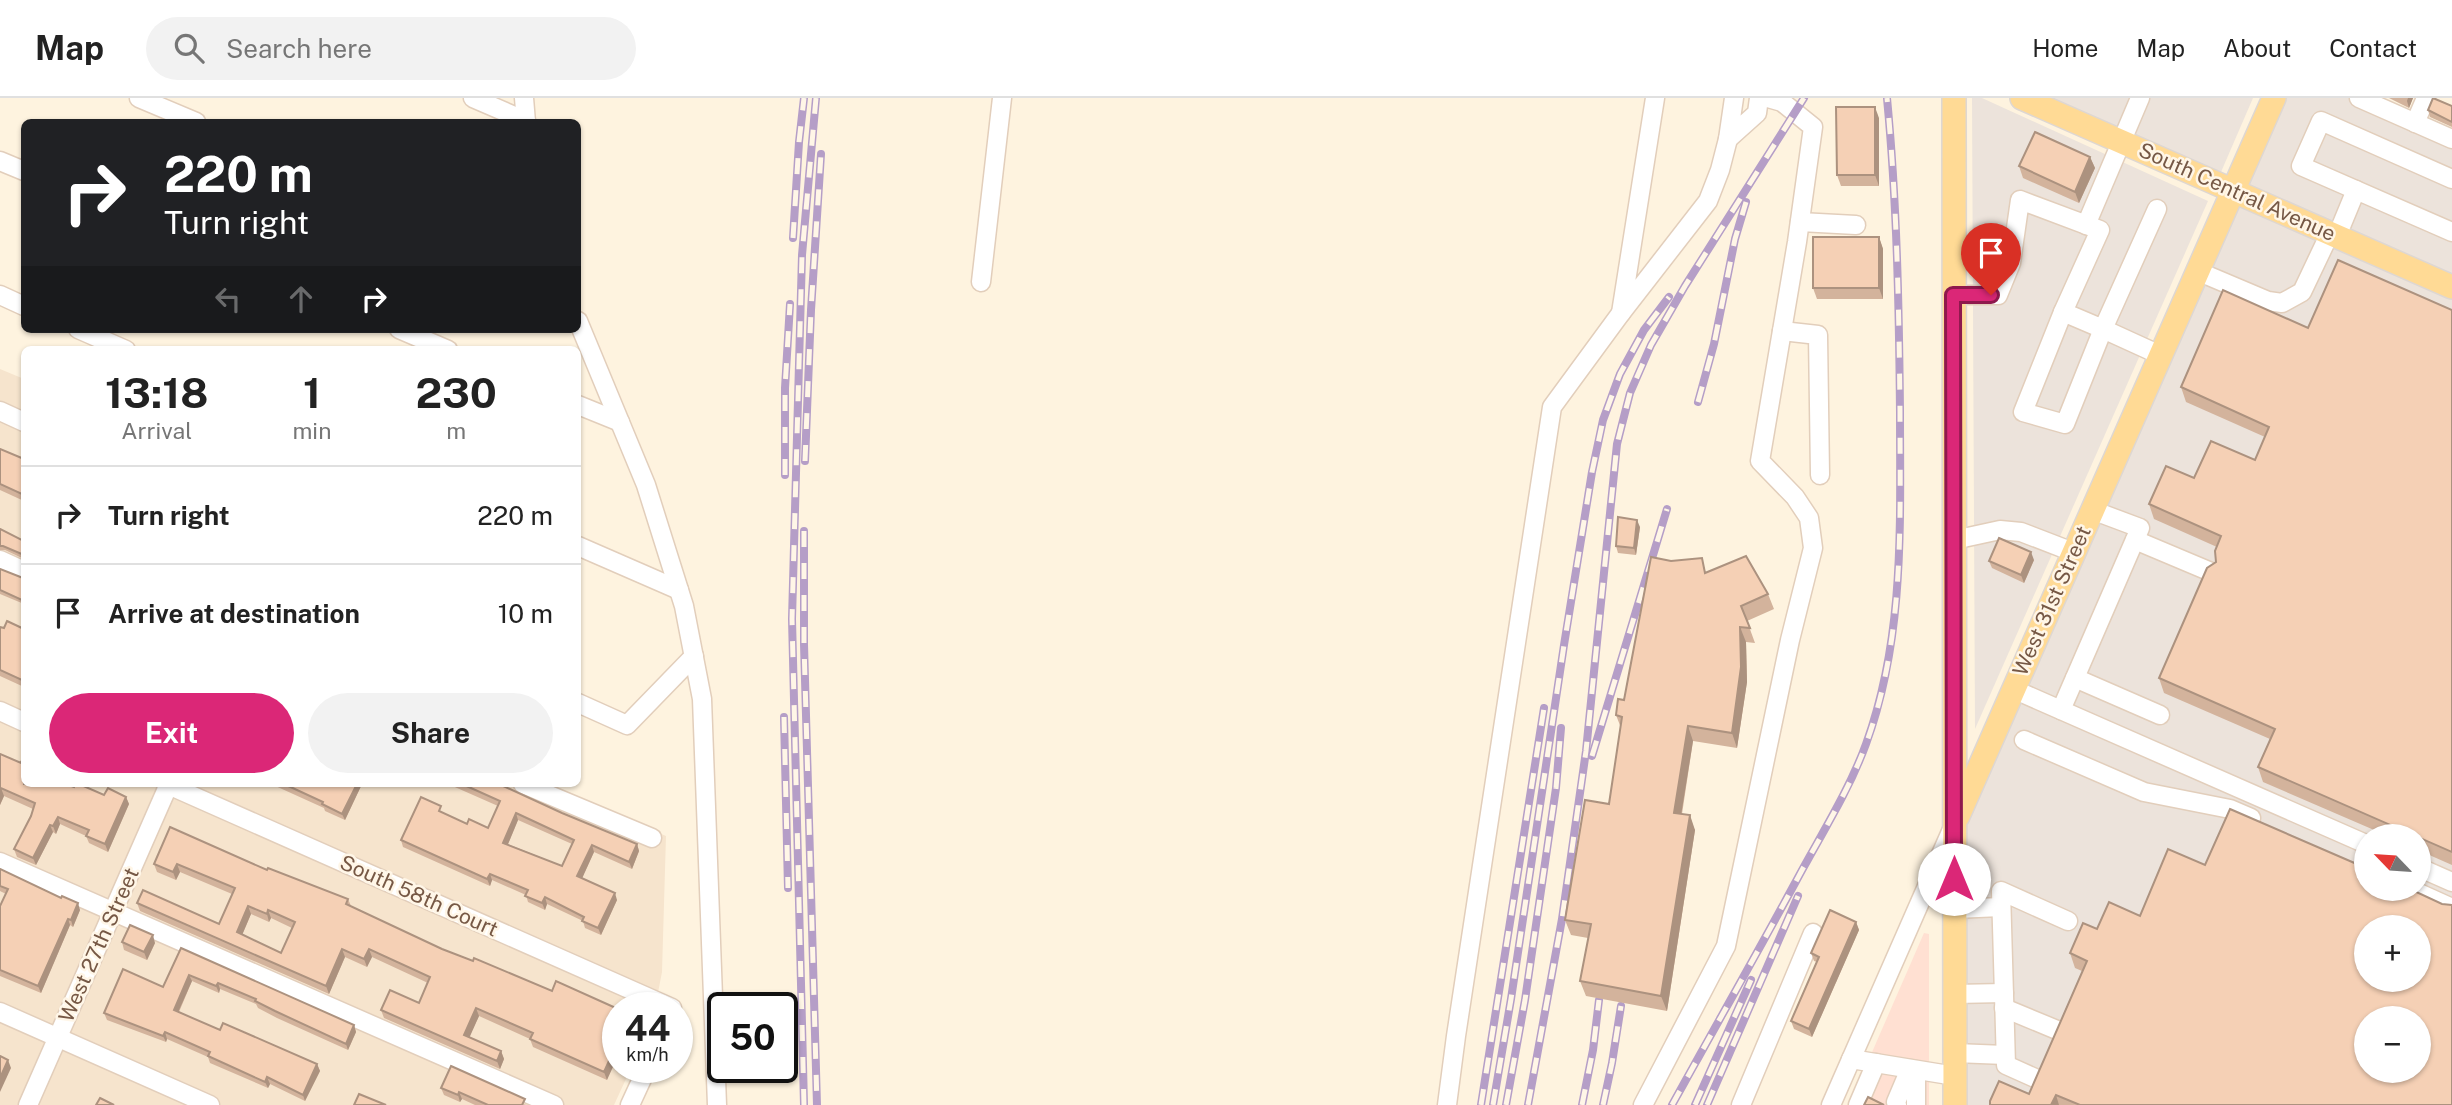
<!DOCTYPE html>
<html lang="en">
<head>
<meta charset="utf-8">
<style>
	:root { --surface:#fff; --page:#f2f2f2; --text:#222; --muted:#767676; --line:#e0e0e0; --accent:#db2777 }
	body { margin:0; font-family:"Public Sans",sans-serif; background:var(--page); color:var(--text); height:100vh; display:flex; flex-direction:column; font-size:26px; white-space:nowrap }
	* { box-sizing:border-box; margin:0 }
	p { font-size:23px; color:var(--muted) }
	.icon { flex:none; width:38px; height:38px; fill:none; stroke:currentColor; stroke-width:2; stroke-linecap:round; stroke-linejoin:round }
	.map { position:relative; flex:1; overflow:hidden }
	.panel { position:absolute; left:21px; top:248px; width:560px; height:441px; display:flex; flex-direction:column; background:var(--surface); border-radius:10px; box-shadow:0 2px 5px #0004 }
	.panel>* { flex:none }
	.hud { position:absolute; left:21px; top:21px; width:560px; height:214px; border-radius:10px; box-shadow:0 2px 5px #0004; background:#202124; color:#fff; overflow:hidden }
	.needle { width:46px; rotate:295deg }
	.fabs { position:absolute; left:2354px; top:726px; display:grid; gap:14px }
	.fabs a { display:grid; place-items:center; width:77px; height:77px; border-radius:50%; background:var(--surface); box-shadow:0 2px 5px #0004; font-size:35px }
	.speed { position:absolute; left:602px; top:894px; display:flex; gap:14px; font-size:35px; font-weight:700; text-align:center }
	.speed>* { display:grid; place-content:center; width:91px; height:91px; border-radius:50%; background:var(--surface); box-shadow:0 2px 5px #0004; line-height:1 }
	.speed small { font-size:18px; font-weight:400 }
	.speed .limit { border:4px solid #111; border-radius:10px; background:#fff; color:#111 }
	.pin { position:absolute; display:grid; place-items:center; width:60px; height:60px; color:#fff; margin:-72px -30px; border-radius:50% 50% 50% 0; rotate:-45deg; box-shadow:0 0 7px #0007 }
	.pin .icon { rotate:45deg }
	.me { position:absolute; width:77px; margin:-38px; rotate:0deg; stroke-linejoin:round; filter:drop-shadow(0 0 5px #0008) }
	.turn { display:flex; align-items:center; gap:24px; height:147px; padding:0 28px; font-size:32px }
	.turn .icon { width:91px; height:91px; stroke-width:2.5 }
	.turn b { display:block; font-size:49px; line-height:60px }
	.lanes { display:flex; align-items:center; height:66px; padding:0 28px; background:#0003; justify-content:center; gap:35px; direction:ltr }
	.lanes .off { opacity:.35 }
	.eta { display:flex; justify-content:space-evenly; align-items:center; height:119px; text-align:center }
	.eta b { font-size:42px; font-weight:700; line-height:49px }
	.action { display:flex; gap:14px; margin-top:auto; padding:14px 28px }
	.action a { flex:1; height:80px; border-radius:42px; background:var(--accent); color:#fff; font-size:28px; font-weight:700; line-height:80px; text-align:center }
	.action a+a { background:var(--page); color:var(--text) }
	ul { padding:0; list-style:none }
	li { display:flex; align-items:center; gap:21px; height:98px; padding:0 28px; border-top:2px solid var(--line) }
	li div { flex:1 }
	li b { display:block; font-size:26px }
	li em { font-style:normal }
	header { display:flex; align-items:center; gap:42px; box-sizing:border-box; height:98px; padding:0 35px; background:var(--surface); border-bottom:2px solid var(--line) }
	header strong { font-size:33px }
	nav { display:flex; gap:38px; margin-inline-start:auto; font-size:24px }
	.search { width:490px; height:63px; background:var(--page); display:flex; align-items:center; gap:18px; box-sizing:border-box; padding:0 24px; border-radius:38px; color:var(--muted); font-size:26px }
	.map>svg:first-child { display:block }
	.residential { fill:#f6e4cd }
	.commercial { fill:#ffe0d2 }
	.industrial { fill:#ece3db; fill-rule:evenodd }
	.lines { fill:none; stroke-linecap:round; stroke-linejoin:round }
	.minor-casing { stroke:#e2cebb; stroke-width:21 }
	.major-casing { stroke:#ded7d2; stroke-width:26 }
	.minor { stroke:#fff; stroke-width:18 }
	.major { stroke:#ffda95; stroke-width:23 }
	.rail-casing { stroke:#b59ec7; stroke-width:8 }
	.rail { stroke:#fff6e7; stroke-width:5; stroke-dasharray:16; stroke-linecap:butt }
	.wall { fill:#d3b39c; fill-rule:evenodd }
	.shaded-wall { fill:#ac927f }
	.building { fill:#f5d0b5; stroke:#ac927f; stroke-width:2; fill-rule:evenodd }
	.route-casing { stroke:#8e194d; stroke-width:18 }
	.route { stroke:#db2777; stroke-width:12 }
	.labels { text-anchor:middle; stroke-width:5; stroke-linejoin:round; paint-order:stroke }
	.street-label { font-size:21px; fill:#765845; stroke:#fff6e7 }
</style>
</head>
<body>
<header>
<strong>Map</strong>
<div class="search"><svg class="icon" aria-label="search" viewBox="0 0 24 24"><circle cx="10" cy="10" r="6"/><path d="M15 15l6 6"/></svg>Search here</div>
<nav><a>Home</a><a>Map</a><a>About</a><a>Contact</a></nav>
</header>
<div class="map">
<svg width="2452" height="1007" viewBox="0 0 2452 1007">
	<rect width="100%" height="100%" fill="#fef3df"/>
	<path class="residential" d="M0 271 24 281V686H547L666 738 662 874 655 910H618V970H631L614 1007H0Z"/>
	<path class="commercial" d="M1924 835 1929 836V1007H1849Z"/>
	<g class="industrial">
		<path d="M1972 0H1982L2208 103 1975 631Z"/>
		<path d="M2048 0H2253L2221 74Z"/>
		<path d="M2277 0H2352L2452 44V1007H1958L1957 726ZM2366 738H2418V791H2366ZM2366 830H2418V882H2366ZM2366 920H2418V973H2366Z"/>
	</g>
	<g class="lines">
		<defs>
			<g id="minor">
				<path d="M139 0 196 24"/>
				<path d="M473 0 526 23"/>
				<path d="M524 0 526 24"/>
				<path d="M1655 0 1621 215 1708 103 1720 72 1728 41"/>
				<path d="M1734 0 1728 41 1757 15 1759 0"/>
				<path d="M2359 0 2452 41"/>
				<path d="M2415 25 2426 0"/>
				<path d="M0 63 24 73"/>
				<path d="M2452 81 2321 23 2301 68 2452 134"/>
				<path d="M1800 124 1856 127"/>
				<path d="M2086 127 2140 0"/>
				<path d="M2337 138 2356 92"/>
				<path d="M2197 173 2268 203 2282 205 2302 194 2330 135"/>
				<path d="M981 184 1002 0"/>
				<path d="M0 197 24 208"/>
				<path d="M1953 197H1998L2011 165 2020 102 2100 132 2063 214 2103 231 2157 111"/>
				<path d="M2063 214 2023 314 2065 326 2103 231 2160 257"/>
				<path d="M578 223 646 387 684 508 702 601 717 1007"/>
				<path d="M78 231 126 252"/>
				<path d="M399 231 448 252"/>
				<path d="M1782 233 1818 237 1820 377"/>
				<path d="M578 307 620 324"/>
				<path d="M0 313 24 324"/>
				<path d="M1954 442 2000 432 2021 434 2073 454"/>
				<path d="M2135 442 2211 474"/>
				<path d="M578 448 679 492"/>
				<path d="M0 462 24 473"/>
				<path d="M2075 580 2160 617"/>
				<path d="M2013 591 2366 746"/>
				<path d="M578 605 627 627 694 558"/>
				<path d="M2061 612 2140 430 2092 412"/>
				<path d="M0 613 24 624"/>
				<path d="M2024 642 2144 694 2230 711 2251 720"/>
				<path d="M166 686 672 910"/>
				<path d="M523 686 652 740"/>
				<path d="M0 764 554 1007"/>
				<path d="M2418 769 2452 784"/>
				<path d="M2410 791 2452 810"/>
				<path d="M1955 811 2001 809"/>
				<path d="M1955 896 2004 895"/>
				<path d="M2004 910 2057 932"/>
				<path d="M0 914 210 1007"/>
				<path d="M1955 955 2005 957"/>
				<path d="M1851 961 1955 978"/>
				<path d="M1916 972V1007"/>
				<path d="M2035 980 2006 967 2001 793 2068 823"/>
				<path d="M28 1007 169 686"/>
				<path d="M630 1007 647 970"/>
				<path d="M1447 1007 1456 938 1552 309 1621 215"/>
				<path d="M1643 1007 1726 848 1790 542 1813 450 1809 420 1795 399 1760 363 1797 144 1813 29 1782 4 1768 0"/>
				<path d="M1741 1007 1813 835"/>
				<path d="M1831 1007 1953 729"/>
				<path d="M1858 1007 1876 965"/>
				<path d="M1897 1007 1896 1004 1910 971"/>
			</g>
			<g id="major">
				<path d="M1954 0 1955 1007"/>
				<path d="M2022 0 2452 189"/>
				<path d="M1958 718 2274 0"/>
			</g>
		</defs>
		<use href="#minor" class="minor-casing"/>
		<use href="#major" class="major-casing"/>
		<use href="#minor" class="minor"/>
		<use href="#major" class="major"/>
		<defs>
			<g id="rail">
				<path d="M793 140 799 44 804 0"/>
				<path d="M1698 304 1714 246 1735 141 1746 104"/>
				<path d="M805 363 811 212 821 56"/>
				<path d="M785 377V290L790 206"/>
				<path d="M804 433V546L817 1007"/>
				<path d="M784 619 788 790"/>
				<path d="M1592 658 1667 411"/>
				<path d="M804 1007 792 521 802 157 816 0"/>
				<path d="M1481 1007 1544 610"/>
				<path d="M1493 1007 1511 901 1564 547 1592 374 1603 322 1620 276 1644 232 1669 199"/>
				<path d="M1506 1007 1525 902 1556 690 1561 630"/>
				<path d="M1528 1007 1562 821 1586 653 1617 346 1630 295 1651 247 1685 188 1804 0"/>
				<path d="M1582 1007 1593 952 1599 902"/>
				<path d="M1603 1007 1612 965 1621 908"/>
				<path d="M1672 1007C1715 929 1759 852 1801 774 1824 732 1850 690 1866 646 1905 539 1900 426 1900 314 1899 209 1897 105 1887 0"/>
				<path d="M1695 1007 1751 882"/>
				<path d="M1707 1007 1798 798"/>
			</g>
		</defs>
		<use href="#rail" class="rail-casing"/>
		<use href="#rail" class="rail"/>
	</g>
	<g class="wall">
		<path d="M2389 0H2413L2409 10Z"/>
		<path d="M2452 8V29L2430 19 2428 12Z"/>
		<path d="M1879 20V88H1841L1837 77Z"/>
		<path d="M2090 59 2095 70 2079 105 2023 80 2019 68Z"/>
		<path d="M1879 139 1883 151V201H1817L1813 190Z"/>
		<path d="M2452 212V767L2418 752V738H2388L2263 684 2258 669 2270 641 2164 595 2159 580 2216 464 2217 449 2154 421 2149 406 2194 380 2255 362 2265 339 2186 304 2181 289 2308 230Z"/>
		<path d="M0 351 24 361V403L0 392Z"/>
		<path d="M1640 429 1636 457 1618 455 1616 448Z"/>
		<path d="M0 431 24 443V461L5 452H0Z"/>
		<path d="M2034 462 2024 485 1992 470 1989 463Z"/>
		<path d="M0 471 23 480 24 479V506L0 496Z"/>
		<path d="M1707 474 1768 496 1774 511 1747 523 1755 545 1746 544 1747 584 1737 650 1693 643 1682 716 1695 732 1667 913 1586 898 1580 883 1588 840 1571 837 1565 822 1609 706 1621 630 1616 617 1624 602Z"/>
		<path d="M0 529 4 530 24 531V589L0 578Z"/>
		<path d="M0 656 24 686 74 689 104 697 126 699 129 706 108 754 89 745 86 738 60 726 56 736 53 734 36 767 17 759 14 751 31 718 33 711 4 698 0 707Z"/>
		<path d="M271 686H362L345 722 325 713 324 710Z"/>
		<path d="M448 686H499L562 715 637 746 639 753 632 771 594 754 582 780 617 802 601 837 585 830 583 823 547 806 545 812 528 804 526 797 492 782 490 788 403 749 401 742 443 715 467 726 488 730 498 708ZM518 722 572 746 562 768 508 746Z"/>
		<path d="M170 729 267 772 348 801 351 808 442 851 552 893 618 911 607 982 533 949 530 941 479 918 469 939 501 953 504 961 500 971 384 920 381 912 419 905 428 885 372 859 367 869 345 859 329 896 140 813 137 805 219 826 232 796 180 774 176 782 157 774 154 766ZM251 816 269 824 271 820 292 830 281 855 242 837Z"/>
		<path d="M2205 767 2366 791 2442 806 2452 1007H1990L2029 996 2082 873 2075 870 2070 855 2097 831 2140 818Z"/>
		<path d="M0 771 80 812 73 829 70 827 41 895 0 878V808L6 796 0 793Z"/>
		<path d="M1856 824 1859 832 1812 939 1794 931 1791 923 1817 864 1814 863 1811 855Z"/>
		<path d="M122 844 155 845 147 862 124 852Z"/>
		<path d="M181 850 354 927 356 934 348 952 277 920 258 910 256 906 220 891 219 895 192 883 179 914 220 932 317 966 320 973 305 1003 270 986 268 990 210 965 208 959 167 941 166 944 107 922 104 915 163 889Z"/>
		<path d="M441 990 527 1007H475L462 1001 460 1004 444 997Z"/>
	</g>
	<g class="shaded-wall">
		<path d="M2408 0H2413L2409 10 2407 3Z"/>
		<path d="M1875 9 1879 20V88L1875 77Z"/>
		<path d="M2090 59 2095 70 2079 105 2075 94Z"/>
		<path d="M1879 139 1883 151V201L1879 190Z"/>
		<path d="M1637 422 1640 429 1636 457 1634 450Z"/>
		<path d="M2031 454 2034 462 2024 485 2021 477Z"/>
		<path d="M1740 529 1746 544 1747 584 1737 650 1732 635Z"/>
		<path d="M1688 628 1693 643 1679 730 1674 715Z"/>
		<path d="M357 686H362L345 722 342 716Z"/>
		<path d="M1 690 4 698 0 707V693Z"/>
		<path d="M126 699 129 706 108 754 105 746Z"/>
		<path d="M516 715 518 722 506 751 503 745Z"/>
		<path d="M1690 717 1695 732 1667 913 1661 898Z"/>
		<path d="M58 719 60 726 56 736 53 728Z"/>
		<path d="M50 727 53 734 36 767 33 760Z"/>
		<path d="M637 746 639 753 632 771 629 764Z"/>
		<path d="M592 747 594 754 580 785 577 778Z"/>
		<path d="M177 766 180 774 176 782 173 774Z"/>
		<path d="M490 776 492 782 490 788 487 781Z"/>
		<path d="M615 795 617 802 601 837 598 830Z"/>
		<path d="M545 799 547 806 545 812 542 805Z"/>
		<path d="M78 805 80 812 73 829 71 822Z"/>
		<path d="M248 808 251 816 240 842 237 834Z"/>
		<path d="M268 812 271 820 269 824 267 816Z"/>
		<path d="M68 821 70 827 41 895 38 888Z"/>
		<path d="M1856 824 1859 832 1812 939 1809 931Z"/>
		<path d="M153 837 155 845 147 862 144 854Z"/>
		<path d="M342 851 345 859 329 896 326 888Z"/>
		<path d="M369 851 372 859 367 869 364 861Z"/>
		<path d="M189 877 192 883 176 919 174 912Z"/>
		<path d="M218 885 220 891 219 895 216 888Z"/>
		<path d="M476 910 479 918 467 945 464 937Z"/>
		<path d="M354 927 356 934 348 952 346 946Z"/>
		<path d="M165 934 167 941 166 944 163 938Z"/>
		<path d="M618 943V958L607 982 604 974Z"/>
		<path d="M501 953 504 961 500 971 497 963Z"/>
		<path d="M8 962 11 970 0 994V980Z"/>
		<path d="M317 966 320 973 305 1003 303 997Z"/>
		<path d="M267 979 270 986 268 990 265 984Z"/>
		<path d="M459 994 462 1001 460 1004 458 997Z"/>
		<path d="M2056 997 2059 1007H2051Z"/>
	</g>
	<g class="building">
		<path d="M2433 0 2452 8V24L2428 12Z"/>
		<path d="M1836 9H1875V77H1837Z"/>
		<path d="M2035 34 2090 59 2075 94 2019 68Z"/>
		<rect x="1813" y="139" width="66" height="51"/>
		<path d="M2338 162 2452 212V754L2258 669 2275 631 2159 580 2207 470 2216 464 2215 453 2221 438 2149 406 2166 368 2194 380 2211 343 2255 362 2269 329 2181 289 2223 192 2308 230Z"/>
		<path d="M0 351 24 361V397L0 386Z"/>
		<path d="M1618 419 1637 422 1634 450 1616 448Z"/>
		<path d="M0 431 24 443V457L3 448H0Z"/>
		<path d="M1999 440 2031 454 2021 477 1989 463Z"/>
		<path d="M1746 458 1768 496 1741 508 1750 530 1740 529 1741 569 1732 635 1688 628 1674 715 1690 717 1661 898 1580 883 1591 826 1565 822 1585 702 1609 706 1622 619 1616 617 1618 601 1624 602 1651 459 1671 463 1702 460 1705 475Z"/>
		<path d="M0 471 23 480 24 479V503L0 492Z"/>
		<path d="M7 523 24 531V583L0 572V529L4 530Z"/>
		<path d="M0 656 21 665 23 659 24 660V686H66L74 689 75 686H79L104 697 108 690 126 699 105 746 86 738 89 732 58 719 53 728 50 727 33 760 14 751 31 718 35 705 1 690 0 693Z"/>
		<path d="M284 686H357L342 716 322 706 323 704Z"/>
		<path d="M462 686H499L562 715 637 746 629 764 592 747 577 778 615 795 598 830 582 823 584 819 545 799 542 805 525 798 528 792 490 776 487 781 401 742 421 699 441 708 439 713 467 726 469 721 488 730 500 703ZM516 715 574 742 562 768 503 745Z"/>
		<path d="M2230 711 2366 770V791H2410L2442 806 2452 807V1007H2080L2056 997 2051 1007H1990V1003L1999 983 2029 996 2087 863 2070 855 2083 825 2097 831 2109 804 2140 818 2168 751 2205 767ZM2366 830H2418V882H2366ZM2366 920H2418V973H2366Z"/>
		<path d="M170 729 267 772 268 770 348 801 346 806 442 851 473 863 474 860 552 893 556 883 618 911V943L604 974 530 941 533 935 476 910 464 937 501 953 497 963 381 912 390 892 419 905 430 879 369 851 364 861 342 851 326 888 137 805 143 792 219 826 235 790 177 766 173 774 154 766ZM248 808 267 816 268 812 295 824 281 855 237 834Z"/>
		<path d="M0 771 61 800 62 798 78 805 71 822 68 821 38 888 0 872V808L8 791 0 788Z"/>
		<path d="M1830 812 1856 824 1809 931 1791 923 1819 859 1811 855Z"/>
		<path d="M130 827 153 837 144 854 122 844Z"/>
		<path d="M181 850 354 927 346 946 275 913 255 903 256 901 218 885 216 888 189 877 174 912 220 932 223 925 317 966 303 997 267 979 265 984 208 958 210 954 165 934 163 938 104 915 123 871 163 889Z"/>
		<path d="M0 958 8 962 0 980Z"/>
		<path d="M451 968 525 1001 522 1007H488L459 994 458 997 441 990Z"/>
		<path d="M359 996 386 1007H354Z"/>
		<path d="M1868 999 1884 1007H1864Z"/>
		<path d="M100 1000 114 1007H96Z"/>
	</g>
	<g class="lines">
		<defs>
			<path id="route" d="M1954 781 1953 197H1991"/>
		</defs>
		<use href="#route" class="route-casing"/>
		<use href="#route" class="route"/>
	</g>
	<g class="labels">
		<g class="street-label">
			<text transform="translate(2237 94) rotate(24)" y="7">South Central Avenue</text>
			<text transform="translate(2052 503) rotate(-66)" y="7">West 31st Street</text>
			<text transform="translate(419 798) rotate(24)" y="7">South 58th Court</text>
			<text transform="translate(99 847) rotate(-66)" y="7">West 27th Street</text>
		</g>
	</g>
</svg>
<div class="fabs">
<a><svg class="needle" viewBox="-14 -14 28 28"><path d="M0-13l5 13h-10z" fill="#e53935"/><path d="M0 13l5-13h-10z" fill="#767676"/></svg></a>
<a>+</a>
<a>−</a>
</div>
<div class="speed"><div>44<small>km/h</small></div><div class="limit">50</div></div>
<div class="pin" style="left:1991px;top:197px;background:#d93025"><svg class="icon" aria-label="arrive" viewBox="0 0 24 24"><path d="M6 21V4h12l-3 4 3 4H6"/></svg></div>
<svg class="me" style="left:1954px;top:781px" viewBox="-20 -20 40 40"><circle r="19" fill="#fff"/><path d="M0-13L10 11 0 6-10 11z" fill="#db2777"/></svg>
<div class="hud">
<div class="turn"><svg class="icon" aria-label="right" viewBox="0 0 24 24"><path d="M7 20v-9h11M14 6l5 5-5 5"/></svg><div><b>220 m</b>Turn right</div></div>
<div class="lanes"><svg class="icon off" aria-label="left" viewBox="0 0 24 24"><path d="M17 20v-9H6M10 6l-5 5 5 5"/></svg><svg class="icon off" aria-label="ahead" viewBox="0 0 24 24"><path d="M12 20V5M6 11l6-6 6 6"/></svg><svg class="icon" aria-label="right" viewBox="0 0 24 24"><path d="M7 20v-9h11M14 6l5 5-5 5"/></svg></div>
</div>
<section class="panel">
<div class="eta">
<div><b>13:18</b><p>Arrival</p></div>
<div><b>1</b><p>min</p></div>
<div><b>230</b><p>m</p></div>
</div>
<ul>
<li><svg class="icon" aria-label="right" viewBox="0 0 24 24"><path d="M7 20v-9h11M14 6l5 5-5 5"/></svg><div><b>Turn right</b></div><em>220 m</em></li>
<li><svg class="icon" aria-label="arrive" viewBox="0 0 24 24"><path d="M6 21V4h12l-3 4 3 4H6"/></svg><div><b>Arrive at destination</b></div><em>10 m</em></li>
</ul>
<div class="action"><a>Exit</a><a>Share</a></div>
</section>
</div>
</body>
</html>
